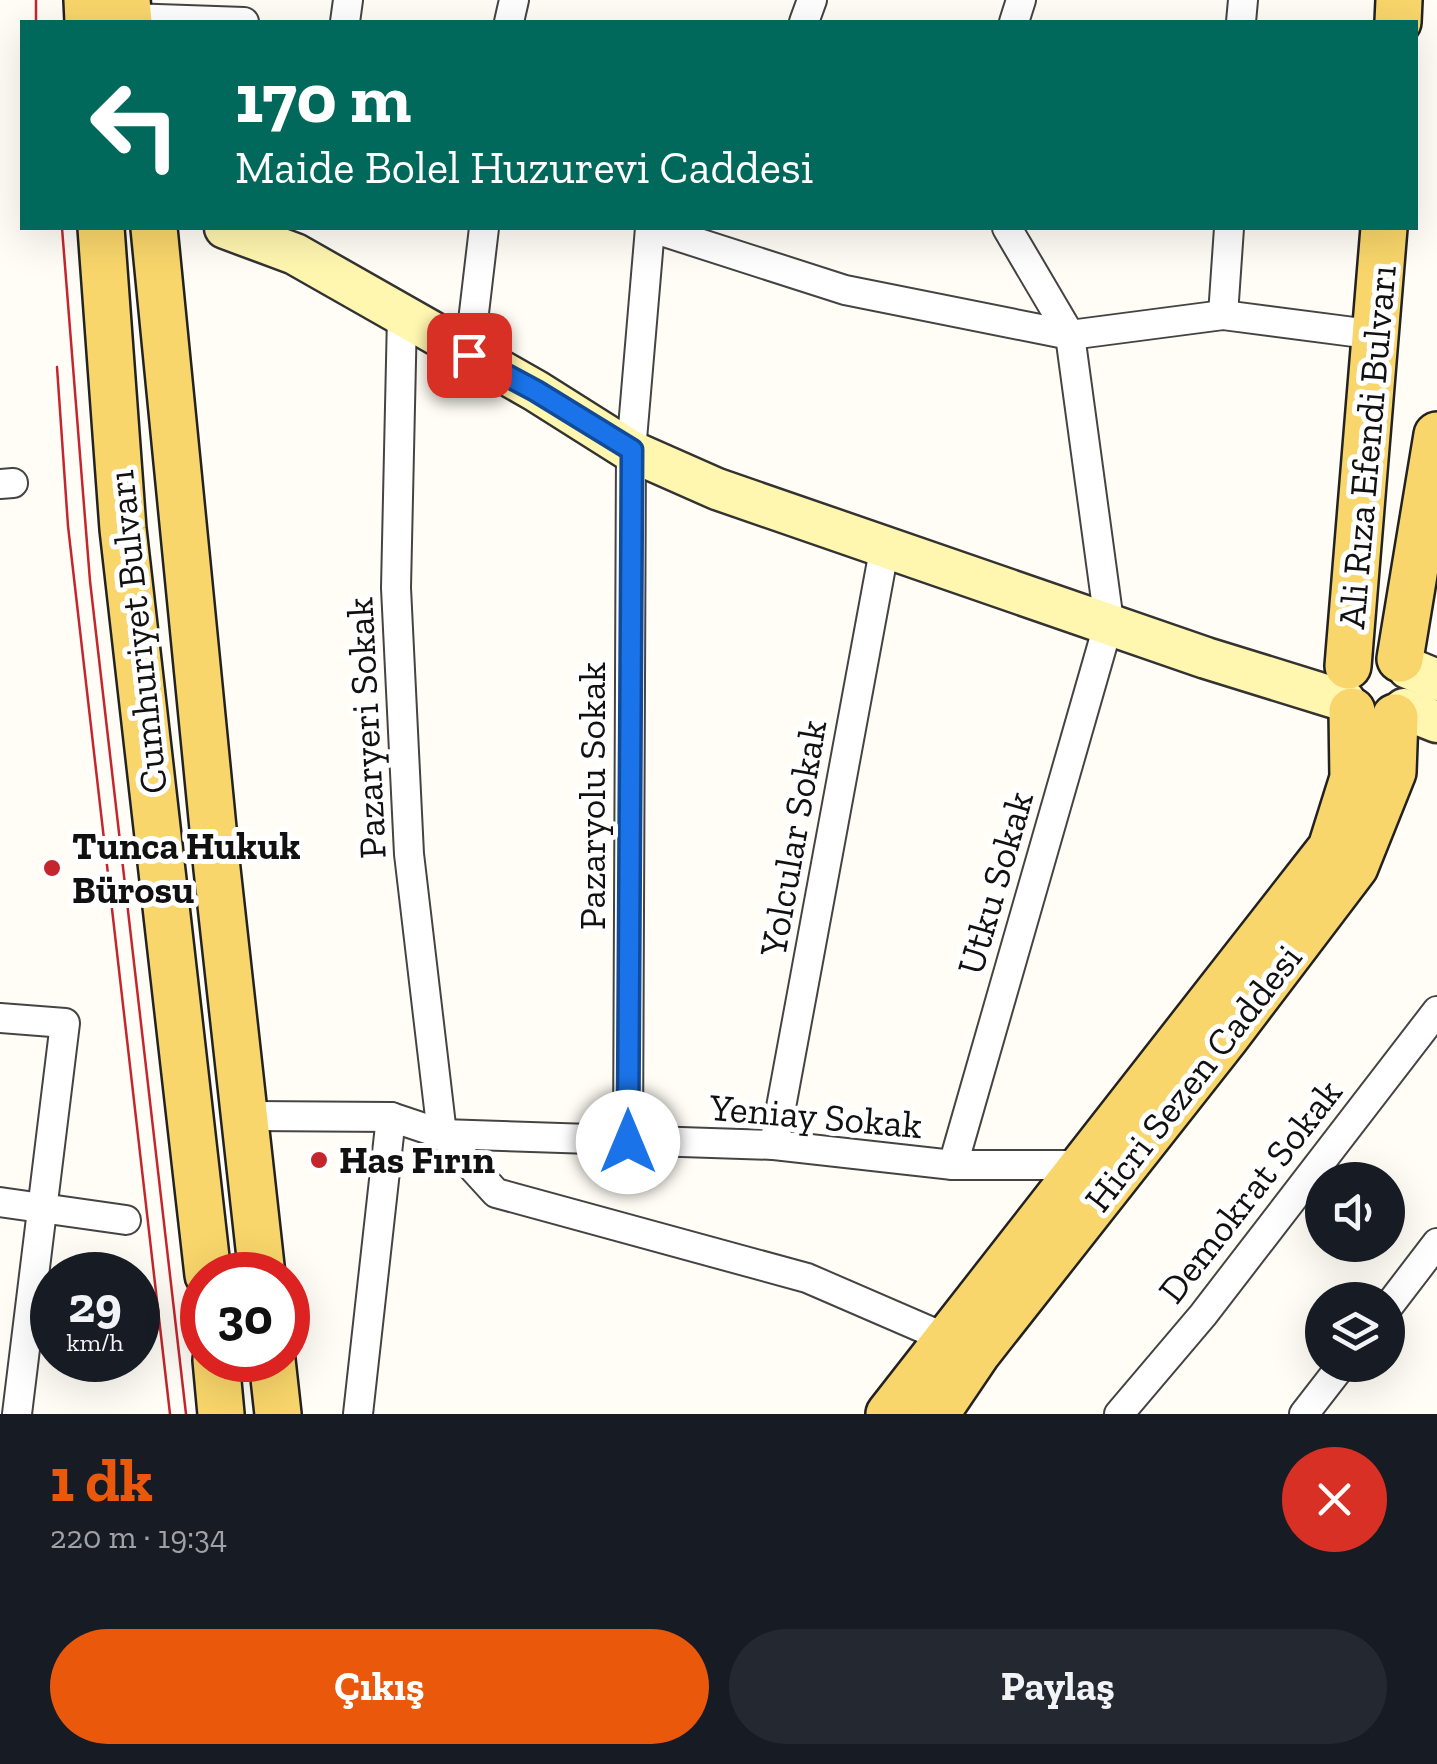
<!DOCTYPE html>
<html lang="tr">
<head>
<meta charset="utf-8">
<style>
	:root { --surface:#171b24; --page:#242831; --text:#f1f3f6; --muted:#9ea1a6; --accent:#ea580c }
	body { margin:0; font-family:"Zilla Slab",serif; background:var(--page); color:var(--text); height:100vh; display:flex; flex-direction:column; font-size:38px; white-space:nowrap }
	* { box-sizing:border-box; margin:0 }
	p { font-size:32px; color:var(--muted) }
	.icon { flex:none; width:55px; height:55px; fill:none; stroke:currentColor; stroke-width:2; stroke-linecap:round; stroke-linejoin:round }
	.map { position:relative; height:1414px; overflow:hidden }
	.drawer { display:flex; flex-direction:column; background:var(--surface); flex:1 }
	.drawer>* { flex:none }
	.hud { position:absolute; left:20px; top:20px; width:1398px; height:210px; border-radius:0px; box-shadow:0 10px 40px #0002; background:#00695c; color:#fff; overflow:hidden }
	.tools { position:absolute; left:1305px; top:1162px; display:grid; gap:20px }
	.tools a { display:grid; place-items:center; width:100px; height:100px; border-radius:50%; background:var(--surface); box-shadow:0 10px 40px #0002; font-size:50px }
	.speed { position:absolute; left:30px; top:1252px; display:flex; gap:20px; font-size:50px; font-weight:700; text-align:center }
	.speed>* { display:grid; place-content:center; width:130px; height:130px; border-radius:50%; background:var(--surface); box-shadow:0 10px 40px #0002; line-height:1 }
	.speed small { font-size:25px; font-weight:400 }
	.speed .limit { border:15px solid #d22; background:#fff; color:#111 }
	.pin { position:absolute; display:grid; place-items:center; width:85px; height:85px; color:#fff; margin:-42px; border-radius:20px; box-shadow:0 5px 15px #0006 }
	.me { position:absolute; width:110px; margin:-55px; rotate:0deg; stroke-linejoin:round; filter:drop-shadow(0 0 8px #0008) }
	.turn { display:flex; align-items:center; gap:35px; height:210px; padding:0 50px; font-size:45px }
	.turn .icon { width:130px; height:130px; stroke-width:2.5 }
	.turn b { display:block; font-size:70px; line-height:85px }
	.round { display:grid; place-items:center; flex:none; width:105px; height:105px; border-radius:52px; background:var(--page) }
	.headline { display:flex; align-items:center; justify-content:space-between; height:170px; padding:0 50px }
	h1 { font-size:60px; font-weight:700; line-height:75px; color:var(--accent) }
	.primary-button { display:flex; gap:20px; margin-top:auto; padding:20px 50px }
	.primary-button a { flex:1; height:115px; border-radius:60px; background:var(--accent); color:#fff; font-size:40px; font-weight:700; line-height:115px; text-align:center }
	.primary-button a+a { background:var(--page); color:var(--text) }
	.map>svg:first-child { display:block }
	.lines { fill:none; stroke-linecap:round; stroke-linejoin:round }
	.minor-casing { stroke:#444; stroke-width:32 }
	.secondary-casing { stroke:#333; stroke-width:45 }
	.primary-casing { stroke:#222; stroke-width:50 }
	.minor { stroke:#fff; stroke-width:28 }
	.secondary { stroke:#fff6b0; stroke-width:40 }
	.primary { stroke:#f9d66b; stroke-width:45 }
	.tram { stroke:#c4262e; stroke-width:2.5 }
	.route-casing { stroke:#114b97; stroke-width:25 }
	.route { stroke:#1a73e8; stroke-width:18 }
	.poi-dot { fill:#c4262e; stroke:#fff; stroke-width:4 }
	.labels { text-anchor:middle; stroke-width:10; stroke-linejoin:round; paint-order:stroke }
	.street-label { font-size:38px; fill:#111; stroke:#fff }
	.poi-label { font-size:38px; font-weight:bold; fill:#111; stroke:#fff; text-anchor:start }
</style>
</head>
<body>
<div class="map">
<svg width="1437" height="1414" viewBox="0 0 1437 1414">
	<rect width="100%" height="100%" fill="#fffdf5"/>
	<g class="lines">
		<defs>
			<g id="minor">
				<path d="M129 18 244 22"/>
				<path d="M345 22 348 0"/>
				<path d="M509 22 514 0"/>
				<path d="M804 22 812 0"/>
				<path d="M1014 22 1021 0"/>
				<path d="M1241 22 1243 0"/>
				<path d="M652 228 845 290 1070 335 1223 315 1377 335"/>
				<path d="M1223 315 1229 228"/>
				<path d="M402 316 396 588 409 854 442 1134"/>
				<path d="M469 355 484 228"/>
				<path d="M0 484 13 483"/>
				<path d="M0 1018 65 1023 17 1414"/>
				<path d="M244 1116 391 1117 442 1134 774 1145 953 1165H1084"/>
				<path d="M442 1134 496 1193 807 1278 948 1339"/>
				<path d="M628 1142 631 451 650 228"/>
				<path d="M774 1145 885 545"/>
				<path d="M953 1165 1109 622 1070 335 1007 228"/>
				<path d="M0 1202 126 1220"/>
				<path d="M1388 1307 1437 1243"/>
				<path d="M358 1414 391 1117"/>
				<path d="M1119 1414 1203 1315 1437 1011"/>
				<path d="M1304 1414 1342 1365"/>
			</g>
			<g id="secondary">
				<path d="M225 228 295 254 536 391 631 451 717 489 1206 658 1345 701"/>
				<path d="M1408 668 1437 680"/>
				<path d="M1404 709 1437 722"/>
			</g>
			<g id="primary">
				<path d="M87 0 88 22"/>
				<path d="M127 0 129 22"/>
				<path d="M1398 22 1399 0"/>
				<path d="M101 228 123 529 208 1275"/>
				<path d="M154 228 217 869 262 1275"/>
				<path d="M1400 659 1437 435"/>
				<path d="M1348 666 1384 228"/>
				<path d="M216 1360 221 1414"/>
				<path d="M272 1360 278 1414"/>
				<path d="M889 1414 1331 848 1353 778 1352 711"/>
				<path d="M936 1414 978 1352 1226 1037 1355 867 1393 772 1395 717"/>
			</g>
		</defs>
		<use href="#minor" class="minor-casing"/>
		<use href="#secondary" class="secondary-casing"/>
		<use href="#primary" class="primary-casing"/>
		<use href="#minor" class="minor"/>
		<use href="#secondary" class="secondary"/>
		<use href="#primary" class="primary"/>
		<g class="tram">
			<path d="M36 22V0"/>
			<path d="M62 228 90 581 186 1414"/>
			<path d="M57 367 68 526 170 1414"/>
		</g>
	</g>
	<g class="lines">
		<defs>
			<path id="route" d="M469 355 536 391 632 450 628 1142"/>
		</defs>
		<use href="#route" class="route-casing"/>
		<use href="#route" class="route"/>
	</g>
	<g class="poi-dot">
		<circle cx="52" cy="868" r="10"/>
		<circle cx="319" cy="1160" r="10"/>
	</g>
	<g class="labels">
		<g class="street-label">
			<text transform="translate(1367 447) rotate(-85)" y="13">Ali Rıza Efendi Bulvarı</text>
			<text transform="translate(137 632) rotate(-96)" y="13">Cumhuriyet Bulvarı</text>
			<text transform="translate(366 728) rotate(-93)" y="13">Pazaryeri Sokak</text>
			<text transform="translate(592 796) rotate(-90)" y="13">Pazaryolu Sokak</text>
			<text transform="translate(793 838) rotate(-80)" y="13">Yolcular Sokak</text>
			<text transform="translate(995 883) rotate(-74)" y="13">Utku Sokak</text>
			<text transform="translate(1193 1078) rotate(-52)" y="13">Hicri Sezen Caddesi</text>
			<text transform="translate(816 1116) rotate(5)" y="13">Yeniay Sokak</text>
			<text transform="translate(1250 1191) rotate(-52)" y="13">Demokrat Sokak</text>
		</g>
		<g class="poi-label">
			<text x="72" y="859">Tunca Hukuk<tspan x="72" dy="44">Bürosu</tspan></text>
			<text x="339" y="1173">Has Fırın</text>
		</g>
	</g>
</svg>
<div class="tools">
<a><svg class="icon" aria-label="sound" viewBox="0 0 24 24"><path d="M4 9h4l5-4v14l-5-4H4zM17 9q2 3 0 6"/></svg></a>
<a><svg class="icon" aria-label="layers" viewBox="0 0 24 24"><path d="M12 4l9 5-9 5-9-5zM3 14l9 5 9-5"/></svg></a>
</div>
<div class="speed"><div>29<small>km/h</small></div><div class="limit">30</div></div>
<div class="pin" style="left:469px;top:355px;background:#d93025"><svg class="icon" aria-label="arrive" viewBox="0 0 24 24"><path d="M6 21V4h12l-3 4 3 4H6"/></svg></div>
<svg class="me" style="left:628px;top:1142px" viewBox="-20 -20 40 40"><circle r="19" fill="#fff"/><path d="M0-13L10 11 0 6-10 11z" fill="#1a73e8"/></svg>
<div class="hud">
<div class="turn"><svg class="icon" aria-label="left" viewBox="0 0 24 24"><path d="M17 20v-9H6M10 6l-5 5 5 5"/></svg><div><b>170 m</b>Maide Bolel Huzurevi Caddesi</div></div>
</div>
</div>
<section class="drawer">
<div class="headline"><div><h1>1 dk</h1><p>220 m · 19:34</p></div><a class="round" style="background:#d93025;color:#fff"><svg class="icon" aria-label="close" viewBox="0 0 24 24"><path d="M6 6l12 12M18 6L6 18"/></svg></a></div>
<div class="primary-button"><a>Çıkış</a><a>Paylaş</a></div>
</section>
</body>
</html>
